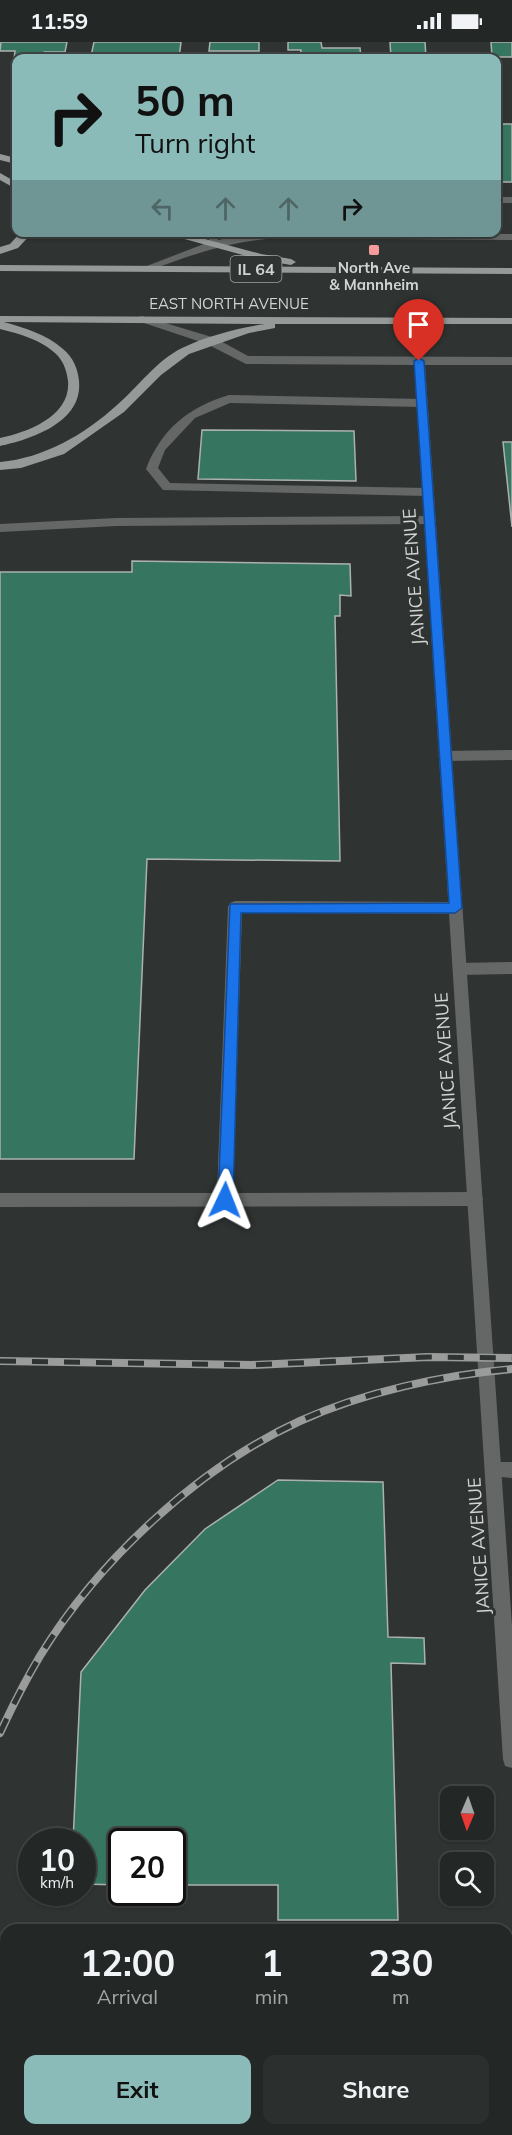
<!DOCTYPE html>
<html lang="en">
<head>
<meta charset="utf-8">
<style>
	:root { --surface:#232726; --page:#2b2f2e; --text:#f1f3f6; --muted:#a3a5a7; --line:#404443; --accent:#8bbbb9 }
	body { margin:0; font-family:Mulish,sans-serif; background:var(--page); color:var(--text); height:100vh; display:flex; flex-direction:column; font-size:22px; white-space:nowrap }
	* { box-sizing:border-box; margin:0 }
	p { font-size:20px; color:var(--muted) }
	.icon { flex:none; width:33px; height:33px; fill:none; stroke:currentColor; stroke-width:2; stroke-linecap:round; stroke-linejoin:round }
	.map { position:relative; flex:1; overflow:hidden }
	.sheet { position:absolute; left:0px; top:1882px; width:513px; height:212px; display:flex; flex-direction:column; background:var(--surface); border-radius:18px 18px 0 0; box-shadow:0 2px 4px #0004,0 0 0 2px var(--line) }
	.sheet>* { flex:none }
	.banner { position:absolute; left:12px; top:12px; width:489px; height:183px; border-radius:12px; box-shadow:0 2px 4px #0004,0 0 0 2px var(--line); background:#8bbbb9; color:#111; overflow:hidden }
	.needle { width:39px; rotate:182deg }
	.controls { position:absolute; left:440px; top:1744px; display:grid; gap:12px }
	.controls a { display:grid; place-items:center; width:54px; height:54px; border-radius:12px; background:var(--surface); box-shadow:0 2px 4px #0004,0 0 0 2px var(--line); font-size:30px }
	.speed { position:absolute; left:18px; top:1786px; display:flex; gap:12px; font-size:30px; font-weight:700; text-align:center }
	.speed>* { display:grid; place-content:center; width:78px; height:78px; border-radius:50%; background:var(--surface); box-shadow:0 2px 4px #0004,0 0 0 2px var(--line); line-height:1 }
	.speed small { font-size:15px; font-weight:400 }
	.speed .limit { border:3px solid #111; border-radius:9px; background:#fff; color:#111 }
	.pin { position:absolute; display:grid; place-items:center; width:51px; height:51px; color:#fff; margin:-62px -26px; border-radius:50% 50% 50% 0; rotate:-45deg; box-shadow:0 0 6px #0007 }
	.pin .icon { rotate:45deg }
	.me { position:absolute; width:66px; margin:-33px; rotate:2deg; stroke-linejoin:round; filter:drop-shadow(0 0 4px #0008) }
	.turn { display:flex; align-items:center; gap:21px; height:126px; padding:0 24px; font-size:27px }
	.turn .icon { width:78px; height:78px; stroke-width:2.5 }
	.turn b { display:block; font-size:42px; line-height:51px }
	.lanes { display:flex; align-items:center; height:57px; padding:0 24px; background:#0003; justify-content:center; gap:30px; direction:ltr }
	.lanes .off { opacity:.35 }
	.eta { display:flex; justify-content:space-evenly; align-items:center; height:102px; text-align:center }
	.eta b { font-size:36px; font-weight:700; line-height:42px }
	.button { display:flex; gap:12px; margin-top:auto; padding:12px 24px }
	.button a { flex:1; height:69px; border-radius:12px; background:var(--accent); color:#111; font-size:24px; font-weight:700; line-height:69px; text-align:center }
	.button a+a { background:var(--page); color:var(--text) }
	.status { display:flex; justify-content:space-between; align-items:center; height:42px; padding:0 30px; background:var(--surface); direction:ltr }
	.status svg { height:16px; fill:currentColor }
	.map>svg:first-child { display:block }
	.building { fill:#367661; stroke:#acb1af; stroke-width:1.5 }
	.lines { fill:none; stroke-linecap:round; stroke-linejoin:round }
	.lane { fill:#656766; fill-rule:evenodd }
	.street { fill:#656766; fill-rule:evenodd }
	.primary { fill:#959a98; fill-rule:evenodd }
	.rail-casing { stroke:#999c9b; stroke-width:8 }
	.rail { stroke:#2f3432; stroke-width:5; stroke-dasharray:16; stroke-linecap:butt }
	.route { fill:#1a73e8; stroke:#114b97; stroke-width:1.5 }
	.poi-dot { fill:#f59b9c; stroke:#2f3432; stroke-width:2 }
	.labels { text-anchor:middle; stroke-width:6; stroke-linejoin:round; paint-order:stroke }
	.far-poi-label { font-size:15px; font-weight:bold; fill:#d1d4d3; stroke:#2f3432 }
	.far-street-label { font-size:15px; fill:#d1d4d3; stroke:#2f3432 }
	.shield { fill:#2f3432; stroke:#a0a4a3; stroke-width:1.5 }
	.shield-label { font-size:16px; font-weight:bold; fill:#d1d4d3 }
	.street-label { font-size:18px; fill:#d1d4d3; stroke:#2f3432 }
</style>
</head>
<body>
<div class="status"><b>11:59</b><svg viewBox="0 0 49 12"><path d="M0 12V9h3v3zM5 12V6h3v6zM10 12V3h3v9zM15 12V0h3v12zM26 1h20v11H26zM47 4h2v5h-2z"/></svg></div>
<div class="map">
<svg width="512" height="2093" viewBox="0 0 512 2093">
	<rect width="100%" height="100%" fill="#2f3432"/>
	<g class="building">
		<path d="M1 0H67L65 10H44L43 16 16 18 14 17 15 9H0Z"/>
		<path d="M94 0H181L179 16 91 14Z"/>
		<path d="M210 0H259V9H209Z"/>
		<path d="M288 0H321L322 6H360L361 16H300L301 8H288Z"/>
		<path d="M390 0H425L426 16H391Z"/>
		<path d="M491 0H512V15H492Z"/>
		<rect x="496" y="82" width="16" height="58"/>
		<path d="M202 388 354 389 356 439 198 437Z"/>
		<path d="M503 400H512V485Z"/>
		<path d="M132 519 350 522 351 554 340 553V574H335L340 819 147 817 134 1117H0V530H132Z"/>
		<path d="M278 1438 383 1440 388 1595 424 1596 425 1622 391 1621 398 1878H278V1843H172V1800H122V1843L82 1842V1800H73L81 1630 145 1548 205 1487Z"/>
	</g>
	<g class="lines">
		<g class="lane">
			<rect x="496" y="155" width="16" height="6"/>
			<path d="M209 190H219L217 204H209Z"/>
			<path d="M229 353 421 357 427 361 421 365 230 361 195 376 165 408 158 426 170 441 427 446 433 450 427 454 163 448 146 427C161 388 188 365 229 353Z"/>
			<path d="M430 474 436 478 430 482 116 484 0 490V482L116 476Z"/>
			<path d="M512 708V718L445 719 438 714 445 709Z"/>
			<path d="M235 859 455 860 460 862 462 866 460 870 455 872 242 871 233 1151 475 1150 481 1152 483 1157 481 1162 475 1164 0 1165V1151H217L228 865 230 861Z"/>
			<path d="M512 920V932L460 933 455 931 453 927 455 923 460 921Z"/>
			<path d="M494 1420H512V1436L488 1434 486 1428 488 1422Z"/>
		</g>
		<g class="street">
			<path d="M268 190 512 192V198L279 196C229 199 194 212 148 229H140L139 227 209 200 247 192Z"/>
			<path d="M142 274 215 296 248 314 512 315V323H425L512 1584V1726L505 1724 503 1717 414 323 246 322 207 302 138 279V275Z"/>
			<rect x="0" y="2015" width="6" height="20"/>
			<rect x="507" y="2024" width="5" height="20"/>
		</g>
		<g class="primary">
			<path d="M0 112 16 116V122L0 118Z"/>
			<path d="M0 131 16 140V147L0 138Z"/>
			<path d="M21 190H33L18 206 0 212V205L10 202Z"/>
			<path d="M159 190H179L261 212 291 217 296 220 291 223 261 218Z"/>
			<path d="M0 223 512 226V232L0 229Z"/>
			<path d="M0 274 512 276V282H275V286L249 291 189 312 161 333 124 370 64 412 21 426 0 428V420C44 416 84 393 117 363 138 345 156 319 182 306 207 294 238 286 265 282L4 280C25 286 46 292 63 307 73 315 78 327 79 339 83 380 32 397 0 404V396C28 390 71 374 68 339 67 330 64 321 58 314 43 298 20 292 0 287Z"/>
		</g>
		<defs>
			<g id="rail">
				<path d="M0 1319 252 1323 428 1315 512 1316"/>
				<path d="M0 1691C12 1665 25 1639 40 1614 99 1518 197 1426 300 1379 364 1350 443 1333 512 1327"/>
			</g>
		</defs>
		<use href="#rail" class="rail-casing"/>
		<use href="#rail" class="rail"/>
	</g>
	<path class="route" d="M419 316 424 319 462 866 455 871H241L233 1158 230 1162 225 1164 220 1162 218 1158 230 862 449 861 414 319Z"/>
	<rect class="poi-dot" x="368" y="202" width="12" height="12" rx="3"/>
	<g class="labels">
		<g class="far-poi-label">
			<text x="374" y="231">North Ave<tspan x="374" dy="17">&amp; Mannheim</tspan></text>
		</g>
		<g class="far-street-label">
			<text x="229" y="267">EAST NORTH AVENUE</text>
		</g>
		<rect class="shield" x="230.5" y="214" width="51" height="26" rx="4.5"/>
		<g class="shield-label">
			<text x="256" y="233">IL 64</text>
		</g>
		<g class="street-label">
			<text transform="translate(414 535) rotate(-94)" y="6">JANICE AVENUE</text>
			<text transform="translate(446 1019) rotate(-94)" y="6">JANICE AVENUE</text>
			<text transform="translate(479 1504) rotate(-94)" y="6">JANICE AVENUE</text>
		</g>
	</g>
</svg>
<div class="controls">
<a><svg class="needle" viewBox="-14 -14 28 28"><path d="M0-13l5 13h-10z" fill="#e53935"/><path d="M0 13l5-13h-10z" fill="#a3a5a7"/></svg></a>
<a><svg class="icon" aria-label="search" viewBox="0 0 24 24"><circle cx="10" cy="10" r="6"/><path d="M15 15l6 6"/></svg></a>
</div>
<div class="speed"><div>10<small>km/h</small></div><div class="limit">20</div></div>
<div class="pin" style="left:419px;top:319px;background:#d93025"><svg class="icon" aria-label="arrive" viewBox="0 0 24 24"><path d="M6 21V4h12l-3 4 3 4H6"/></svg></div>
<svg class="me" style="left:225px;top:1158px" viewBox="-20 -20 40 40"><path d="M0-17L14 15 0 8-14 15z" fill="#1a73e8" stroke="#fff" stroke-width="4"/></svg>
<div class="banner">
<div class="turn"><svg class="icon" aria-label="right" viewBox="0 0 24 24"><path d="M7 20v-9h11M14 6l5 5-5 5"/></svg><div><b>50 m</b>Turn right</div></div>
<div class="lanes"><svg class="icon off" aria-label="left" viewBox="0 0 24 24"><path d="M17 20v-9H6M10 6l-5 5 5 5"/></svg><svg class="icon off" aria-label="ahead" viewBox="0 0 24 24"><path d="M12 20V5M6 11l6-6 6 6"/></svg><svg class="icon off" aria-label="ahead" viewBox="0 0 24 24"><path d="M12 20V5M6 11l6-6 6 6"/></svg><svg class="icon" aria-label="right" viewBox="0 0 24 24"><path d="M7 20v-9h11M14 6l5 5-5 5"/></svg></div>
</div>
<section class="sheet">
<div class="eta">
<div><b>12:00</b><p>Arrival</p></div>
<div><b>1</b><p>min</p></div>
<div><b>230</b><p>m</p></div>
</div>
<div class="button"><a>Exit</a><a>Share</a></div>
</section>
</div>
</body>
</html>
